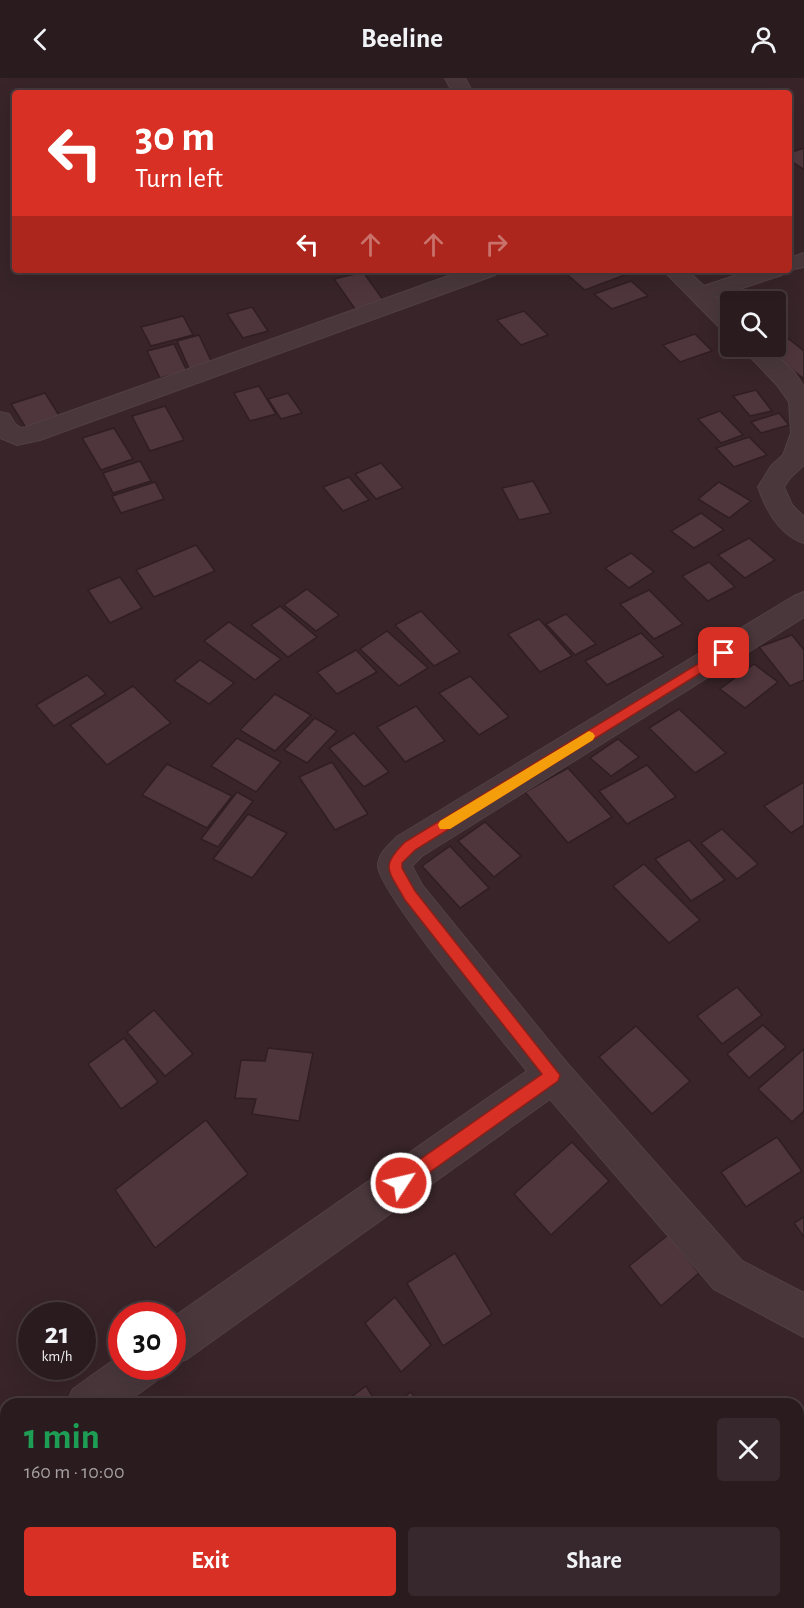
<!DOCTYPE html>
<html lang="en">
<head>
<meta charset="utf-8">
<style>
	:root { --surface:#2a1b1f; --page:#36282c; --text:#f1f3f6; --muted:#a5a1a4; --line:#46393d; --accent:#d93025 }
	body { margin:0; font-family:"Alegreya Sans",sans-serif; background:var(--page); color:var(--text); height:100vh; display:flex; flex-direction:column; font-size:22px; white-space:nowrap }
	* { box-sizing:border-box; margin:0 }
	p { font-size:20px; color:var(--muted) }
	.icon { flex:none; width:33px; height:33px; fill:none; stroke:currentColor; stroke-width:2; stroke-linecap:round; stroke-linejoin:round }
	.map { position:relative; flex:1; overflow:hidden }
	.panel { position:absolute; left:0px; top:1320px; width:804px; height:210px; display:flex; flex-direction:column; background:var(--surface); border-radius:18px 18px 0 0; box-shadow:0 6px 24px #0002,0 0 0 2px var(--line) }
	.panel>* { flex:none }
	.hud { position:absolute; left:12px; top:12px; width:780px; height:183px; border-radius:6px; box-shadow:0 6px 24px #0002,0 0 0 2px var(--line); background:#d93025; color:#fff; overflow:hidden }
	.buttons { position:absolute; left:720px; top:213px; display:grid; gap:12px }
	.buttons a { display:grid; place-items:center; width:66px; height:66px; border-radius:6px; background:var(--surface); box-shadow:0 6px 24px #0002,0 0 0 2px var(--line); font-size:30px }
	.speed { position:absolute; left:18px; top:1224px; display:flex; gap:12px; font-size:30px; font-weight:700; text-align:center }
	.speed>* { display:grid; place-content:center; width:78px; height:78px; border-radius:50%; background:var(--surface); box-shadow:0 6px 24px #0002,0 0 0 2px var(--line); line-height:1 }
	.speed small { font-size:15px; font-weight:400 }
	.speed .limit { border:9px solid #d22; background:#fff; color:#111 }
	.pin { position:absolute; display:grid; place-items:center; width:51px; height:51px; color:#fff; margin:-26px; border-radius:12px; box-shadow:0 3px 9px #0006 }
	.me { position:absolute; width:66px; margin:-33px; rotate:55deg; stroke-linejoin:round; filter:drop-shadow(0 0 4px #0008) }
	.turn { display:flex; align-items:center; gap:21px; height:126px; padding:0 24px; font-size:27px }
	.turn .icon { width:78px; height:78px; stroke-width:2.5 }
	.turn b { display:block; font-size:42px; line-height:51px }
	.lanes { display:flex; align-items:center; height:57px; padding:0 24px; background:#0003; justify-content:center; gap:30px; direction:ltr }
	.lanes .off { opacity:.35 }
	.round { display:grid; place-items:center; flex:none; width:63px; height:63px; border-radius:6px; background:var(--page) }
	.summary { display:flex; align-items:center; justify-content:space-between; height:102px; padding:0 24px }
	h1 { font-size:36px; font-weight:600; line-height:45px; color:#1e9e55 }
	.button { display:flex; gap:12px; margin-top:auto; padding:12px 24px }
	.button a { flex:1; height:69px; border-radius:6px; background:var(--accent); color:#fff; font-size:24px; font-weight:600; line-height:69px; text-align:center }
	.button a+a { background:var(--page); color:var(--text) }
	header { display:flex; justify-content:space-between; align-items:center; height:78px; padding:0 24px; background:var(--surface); font-size:27px; font-weight:600 }
	.map>svg:first-child { display:block }
	.building { fill:#4f363c; stroke:#301e22; stroke-width:1.5 }
	.lines { fill:none; stroke-linecap:round; stroke-linejoin:round }
	.street-casing { stroke:#524044; stroke-width:2 }
	.street { fill:#49373b; fill-rule:evenodd }
	.route { fill:#d93025; stroke:#8d1f18; stroke-width:1.5 }
	.slow { fill:#f59e0b }
</style>
</head>
<body>
<header><svg class="icon" aria-label="back" viewBox="0 0 24 24"><path d="M15 5l-7 7 7 7"/></svg>Beeline<svg class="icon" aria-label="person" viewBox="0 0 24 24"><circle cx="12" cy="8" r="4"/><path d="M4 21q1-7 8-7t8 7"/></svg></header>
<div class="map">
<svg width="804" height="1530" viewBox="0 0 804 1530">
	<rect width="100%" height="100%" fill="#382429"/>
	<g class="building">
		<path d="M804 70V91H803L789 82V75Z"/>
		<path d="M562 192H627L630 195 585 212Z"/>
		<path d="M363 194 384 223 355 231 334 201Z"/>
		<path d="M631 203 648 218 612 231 594 216Z"/>
		<path d="M736 219 741 224H730V239L716 228Z"/>
		<path d="M252 229 268 253 243 260 227 236Z"/>
		<path d="M524 233 548 257 521 267 497 242Z"/>
		<path d="M183 238 193 257 151 268 141 249Z"/>
		<path d="M695 256 712 273 680 284 663 267Z"/>
		<path d="M199 257 214 289 191 295 177 263Z"/>
		<path d="M789 261 804 273V301L766 271 776 268Z"/>
		<path d="M174 266 187 293 160 300 147 273Z"/>
		<path d="M259 308 276 336 250 343 234 315Z"/>
		<path d="M756 312 772 333 750 338 733 318Z"/>
		<path d="M45 315 62 342 28 353 11 326Z"/>
		<path d="M288 315 302 335 281 341 268 321Z"/>
		<path d="M165 328 184 362 150 373 132 338Z"/>
		<path d="M720 333 743 357 721 365 698 341Z"/>
		<path d="M779 335 789 347 761 355 751 344Z"/>
		<path d="M114 350 133 381 101 392 82 360Z"/>
		<path d="M749 359 767 377 734 389 716 370Z"/>
		<path d="M140 383 151 403 113 415 103 395Z"/>
		<path d="M381 385 403 410 376 421 355 396Z"/>
		<path d="M349 399 369 422 343 433 323 409Z"/>
		<path d="M533 403 551 435 519 442 502 410Z"/>
		<path d="M155 404 164 421 121 435 112 418Z"/>
		<path d="M719 404 751 423 729 440 698 421Z"/>
		<path d="M701 435 724 452 694 470 671 453Z"/>
		<path d="M749 460 775 482 745 500 718 477Z"/>
		<path d="M196 467 215 493 154 519 136 492Z"/>
		<path d="M631 475 654 494 629 510 605 490Z"/>
		<path d="M709 484 735 509 708 523 682 498Z"/>
		<path d="M120 499 142 530 110 545 88 512Z"/>
		<path d="M307 511 339 537 316 553 284 527Z"/>
		<path d="M649 512 683 546 654 561 620 526Z"/>
		<path d="M280 528 317 559 288 579 251 547Z"/>
		<path d="M421 533 460 574 434 588 395 547Z"/>
		<path d="M566 536 596 566 575 577 546 546Z"/>
		<path d="M539 541 572 578 540 594 508 556Z"/>
		<path d="M229 544 281 581 255 602 204 563Z"/>
		<path d="M387 553 428 590 399 608 360 571Z"/>
		<path d="M641 555 664 578 607 607 585 583Z"/>
		<path d="M792 557 804 572V602L790 608 759 569Z"/>
		<path d="M356 572 377 594 337 616 317 594Z"/>
		<path d="M200 582 234 605 209 626 174 603Z"/>
		<path d="M754 586 778 604 745 630 720 611Z"/>
		<path d="M87 597 106 616 54 648 36 627Z"/>
		<path d="M470 598 509 639 479 657 439 615Z"/>
		<path d="M133 608 171 645 107 687 70 647Z"/>
		<path d="M275 616 311 637 275 673 240 652Z"/>
		<path d="M416 628 445 663 405 684 377 649Z"/>
		<path d="M679 631 726 675 695 695 649 650Z"/>
		<path d="M315 640 337 653 307 685 284 672Z"/>
		<path d="M354 655 389 694 364 709 329 670Z"/>
		<path d="M237 660 281 684 256 714 211 688Z"/>
		<path d="M618 661 639 679 611 698 590 680Z"/>
		<path d="M332 684 368 736 335 752 299 699Z"/>
		<path d="M167 686 232 718 207 750 142 717Z"/>
		<path d="M647 687 676 719 627 746 599 713Z"/>
		<path d="M568 690 612 739 568 765 525 714Z"/>
		<path d="M804 704V747L791 755 764 728Z"/>
		<path d="M237 714 253 723 218 769 201 761Z"/>
		<path d="M248 736 287 755 252 800 213 781Z"/>
		<path d="M485 744 521 778 494 799 458 763Z"/>
		<path d="M722 751 758 786 737 801 701 765Z"/>
		<path d="M689 762 725 802 691 823 655 781Z"/>
		<path d="M450 768 489 810 460 830 422 788Z"/>
		<path d="M644 786 700 842 669 865 613 808Z"/>
		<path d="M737 909 762 937 722 966 697 938Z"/>
		<path d="M154 932 193 976 165 998 127 954Z"/>
		<path d="M763 947 786 969 749 1000 727 976Z"/>
		<path d="M636 948 690 1003 652 1036 599 979Z"/>
		<path d="M124 960 158 1004 121 1031 88 986Z"/>
		<path d="M268 970 313 975 299 1043 252 1036 256 1021 235 1020 241 982 265 983Z"/>
		<path d="M804 971V1033L792 1044 758 1011Z"/>
		<path d="M206 1042 248 1096 155 1170 115 1112Z"/>
		<path d="M777 1059 802 1093 746 1129 721 1094Z"/>
		<path d="M572 1064 609 1103 551 1157 514 1116Z"/>
		<path d="M804 1139V1159L794 1145Z"/>
		<path d="M668 1157 699 1195 661 1228 629 1188Z"/>
		<path d="M455 1175 492 1236 443 1268 407 1205Z"/>
		<path d="M395 1219 431 1267 401 1294 365 1245Z"/>
		<path d="M366 1308 377 1326H342Z"/>
		<path d="M411 1314 419 1326H395Z"/>
		<path d="M218 1524H326L318 1530H220Z"/>
	</g>
	<g class="lines">
		<defs>
			<g id="street">
				<path d="M445 0H465L473 15H453Z"/>
				<path d="M804 175V189L785 193 782 197 715 219 730 234V254L722 252 663 192H687L704 208 752 192H789V180Z"/>
				<path d="M465 192H498L495 197 40 362 17 367 0 360V334L9 336 15 346 21 350 26 349Z"/>
				<path d="M740 268H767L795 295 804 309V387L790 400 784 409 792 427 804 439V465C779 457 766 432 758 409L771 388 783 377 791 355 789 324 777 307Z"/>
				<path d="M804 514V539L422 778 412 788 422 807 566 984 742 1183 804 1215V1259L714 1211 550 1021 187 1281 172 1287V1240L527 993C502 961 380 816 378 788 378 775 390 766 398 758L794 518Z"/>
				<path d="M122 1276V1288H162L156 1303 124 1326H66L73 1311Z"/>
				<path d="M0 1386 6 1388V1435L0 1433Z"/>
				<path d="M95 1524H144L146 1530H97Z"/>
			</g>
		</defs>
		<use href="#street" class="street-casing"/>
		<use href="#street" class="street"/>
	</g>
	<path class="route" d="M724 570 728 572V578L415 772 402 785V790L415 813 560 997 558 1003 406 1111 401 1113 395 1111 393 1105 395 1099 542 996 405 822C389 792 379 790 405 764Z"/>
	<path class="slow" d="M589 653 593 655 595 658 593 662 450 751H440L438 747 440 743Z"/>
</svg>
<div class="buttons">
<a><svg class="icon" aria-label="search" viewBox="0 0 24 24"><circle cx="10" cy="10" r="6"/><path d="M15 15l6 6"/></svg></a>
</div>
<div class="speed"><div>21<small>km/h</small></div><div class="limit">30</div></div>
<div class="pin" style="left:724px;top:575px;background:#d93025"><svg class="icon" aria-label="arrive" viewBox="0 0 24 24"><path d="M6 21V4h12l-3 4 3 4H6"/></svg></div>
<svg class="me" style="left:401px;top:1105px" viewBox="-20 -20 40 40"><circle r="17" fill="#d93025" stroke="#fff" stroke-width="3"/><path d="M0-11L8 9 0 5-8 9z" fill="#fff"/></svg>
<div class="hud">
<div class="turn"><svg class="icon" aria-label="left" viewBox="0 0 24 24"><path d="M17 20v-9H6M10 6l-5 5 5 5"/></svg><div><b>30 m</b>Turn left</div></div>
<div class="lanes"><svg class="icon" aria-label="left" viewBox="0 0 24 24"><path d="M17 20v-9H6M10 6l-5 5 5 5"/></svg><svg class="icon off" aria-label="ahead" viewBox="0 0 24 24"><path d="M12 20V5M6 11l6-6 6 6"/></svg><svg class="icon off" aria-label="ahead" viewBox="0 0 24 24"><path d="M12 20V5M6 11l6-6 6 6"/></svg><svg class="icon off" aria-label="right" viewBox="0 0 24 24"><path d="M7 20v-9h11M14 6l5 5-5 5"/></svg></div>
</div>
<section class="panel">
<div class="summary"><div><h1>1 min</h1><p>160 m · 10:00</p></div><a class="round"><svg class="icon" aria-label="close" viewBox="0 0 24 24"><path d="M6 6l12 12M18 6L6 18"/></svg></a></div>
<div class="button"><a>Exit</a><a>Share</a></div>
</section>
</div>
</body>
</html>
